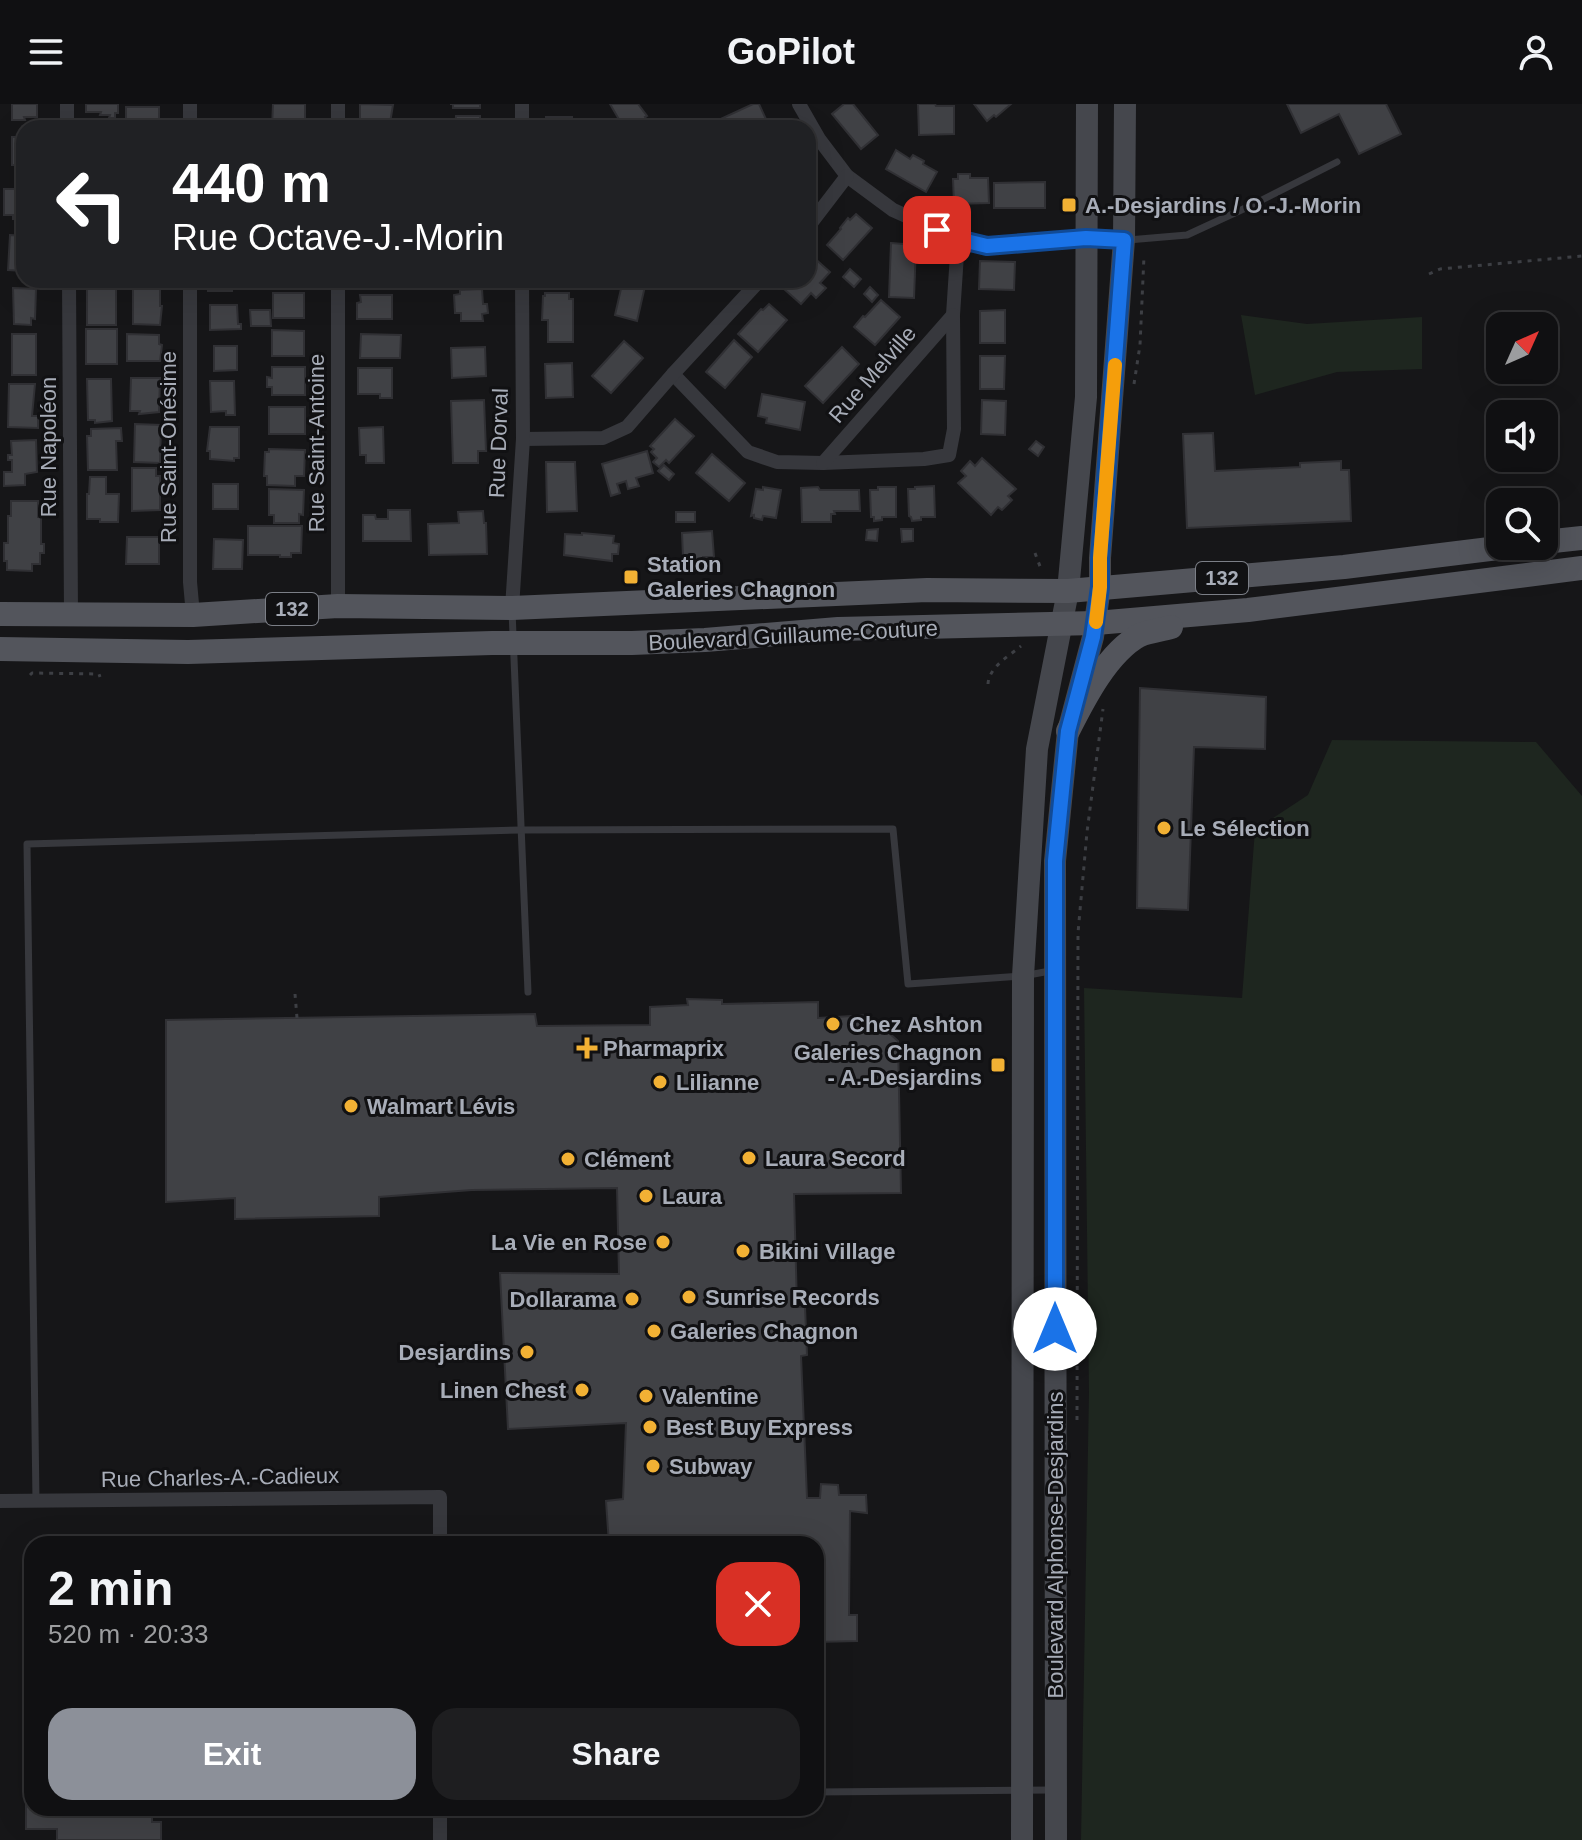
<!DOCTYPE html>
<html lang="en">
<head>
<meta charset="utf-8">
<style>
	:root { --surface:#101012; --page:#1e1e20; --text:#f1f3f6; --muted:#9c9d9f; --line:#303032; --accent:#8c9099 }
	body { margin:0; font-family:Helvetica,sans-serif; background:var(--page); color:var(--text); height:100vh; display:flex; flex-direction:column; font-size:30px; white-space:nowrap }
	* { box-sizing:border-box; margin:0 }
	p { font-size:26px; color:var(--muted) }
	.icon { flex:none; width:44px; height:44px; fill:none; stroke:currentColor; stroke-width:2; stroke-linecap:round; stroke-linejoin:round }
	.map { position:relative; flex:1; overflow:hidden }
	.sheet { position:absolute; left:24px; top:1432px; width:800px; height:280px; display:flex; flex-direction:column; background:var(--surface); border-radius:24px; box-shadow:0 8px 32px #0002,0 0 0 2px var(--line) }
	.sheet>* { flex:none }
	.hud { position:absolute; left:16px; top:16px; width:800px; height:168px; border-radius:24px; box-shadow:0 8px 32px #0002,0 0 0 2px var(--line); background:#202124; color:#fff; overflow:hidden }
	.needle { width:52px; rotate:45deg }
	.buttons { position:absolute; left:1486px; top:208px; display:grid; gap:16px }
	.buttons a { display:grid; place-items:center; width:72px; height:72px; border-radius:16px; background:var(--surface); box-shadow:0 8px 32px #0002,0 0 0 2px var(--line); font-size:40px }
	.pin { position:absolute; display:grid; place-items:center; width:68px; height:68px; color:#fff; margin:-34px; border-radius:16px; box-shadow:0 4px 12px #0006 }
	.me { position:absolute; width:88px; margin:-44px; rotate:0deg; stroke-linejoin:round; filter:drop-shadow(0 0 6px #0008) }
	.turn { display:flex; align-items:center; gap:28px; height:168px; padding:0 24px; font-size:36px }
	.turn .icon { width:104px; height:104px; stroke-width:2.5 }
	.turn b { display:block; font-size:56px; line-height:68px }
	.round { display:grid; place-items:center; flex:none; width:84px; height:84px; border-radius:24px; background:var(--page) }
	.summary { display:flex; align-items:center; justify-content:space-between; height:136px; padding:0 24px }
	h1 { font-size:48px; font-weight:700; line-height:60px }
	.button { display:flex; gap:16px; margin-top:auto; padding:16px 24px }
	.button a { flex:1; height:92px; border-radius:24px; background:var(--accent); color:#fff; font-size:32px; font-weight:700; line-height:92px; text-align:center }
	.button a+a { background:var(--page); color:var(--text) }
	header { display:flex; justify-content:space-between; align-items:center; height:104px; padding:0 24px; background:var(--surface); font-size:36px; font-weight:700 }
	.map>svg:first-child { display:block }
	.green { fill:#1e261f }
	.building { fill:#404145; stroke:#303034; stroke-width:2 }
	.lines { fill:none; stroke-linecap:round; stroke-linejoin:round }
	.path { stroke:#3d3f44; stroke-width:3; stroke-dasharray:4 6; stroke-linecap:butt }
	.service { stroke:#37383d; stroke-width:7 }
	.minor { stroke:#37383d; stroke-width:14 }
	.secondary { stroke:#45474d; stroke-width:22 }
	.primary { stroke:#53555c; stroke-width:24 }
	.route-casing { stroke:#114b97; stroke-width:20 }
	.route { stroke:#1a73e8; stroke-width:14 }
	.slow { stroke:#f59e0b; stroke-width:14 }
	.poi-dot { fill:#f2b134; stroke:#111113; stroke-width:3 }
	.labels { text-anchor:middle; stroke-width:6; stroke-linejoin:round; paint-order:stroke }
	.shield { fill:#111113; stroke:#7b7e86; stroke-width:2 }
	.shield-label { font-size:20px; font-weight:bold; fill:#a8adb8 }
	.poi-label { font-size:22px; font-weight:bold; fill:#a8adb8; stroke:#111113; text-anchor:start }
	.street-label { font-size:22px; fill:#a8adb8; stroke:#111113 }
</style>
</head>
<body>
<header><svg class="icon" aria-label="menu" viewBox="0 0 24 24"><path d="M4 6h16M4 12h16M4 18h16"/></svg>GoPilot<svg class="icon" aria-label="person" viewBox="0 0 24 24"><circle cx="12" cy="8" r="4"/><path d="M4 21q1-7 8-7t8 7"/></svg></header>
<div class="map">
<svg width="1582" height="1736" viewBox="0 0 1582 1736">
	<rect width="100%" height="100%" fill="#161618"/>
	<g class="green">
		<path d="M1241 211 1307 220 1422 213V265L1337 268 1255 291Z"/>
		<path d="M1332 636 1536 638 1582 692V1736H1081L1089 1288 1084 884 1242 894 1255 726 1308 691Z"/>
	</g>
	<g class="building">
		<path d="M12 0H37V13H24L25 16H12Z"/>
		<path d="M86 0H118V9H115V14H109L110 11H100L101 8H86Z"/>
		<path d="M273 0H305V24H272Z"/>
		<path d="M360 0 393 1 390 19 360 18Z"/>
		<path d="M450 0H480V4H453V0Z"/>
		<path d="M610 0H638L647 12 645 13 651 24H624Z"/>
		<path d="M753 0H759L770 24H716L714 18Z"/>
		<path d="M844 0H853L878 31 861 45 832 10Z"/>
		<path d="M918 0H935L936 2H954V30L919 31Z"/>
		<path d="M974 0H1011L996 13 994 11 987 17Z"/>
		<path d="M1287 0H1386L1401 30 1359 50 1339 10 1301 29Z"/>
		<rect x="126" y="3" width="33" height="21"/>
		<path d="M456 12H480V24H455Z"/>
		<path d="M546 13H572V18H576V24H546Z"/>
		<rect x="207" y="17" width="36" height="7"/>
		<path d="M12 33H24V65H22V61H12Z"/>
		<path d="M896 46 910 55 913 51 924 57 923 60 937 68 926 88 886 65Z"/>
		<path d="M958 70H970V74H988L989 99 954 100 953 75H958Z"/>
		<path d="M1045 78V104H994V79Z"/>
		<path d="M4 85H24V111H21V115H13V111H4Z"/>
		<path d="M856 110 872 124 843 156 827 141 841 125 840 124 848 114 850 116Z"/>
		<path d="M10 131 24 132V167L8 166Z"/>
		<path d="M891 139 916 141 914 194 889 193Z"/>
		<path d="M812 152 830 168 820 179 826 184 816 194 811 189 801 200 784 185 793 176H808V157Z"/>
		<path d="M980 157 1015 158 1014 186 979 185Z"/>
		<path d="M850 165 861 175 854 183 843 173Z"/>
		<path d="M205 176H234V184H232V187H208V178H205Z"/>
		<rect x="355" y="176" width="32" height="5"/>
		<path d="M623 176 646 178 637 217 615 211Z"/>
		<path d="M653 176H701L702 181 658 185Z"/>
		<rect x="87" y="177" width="29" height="44"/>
		<path d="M870 183 878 191 872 198 864 190Z"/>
		<path d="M13 184 36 185 35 215 31 214V221L14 220Z"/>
		<path d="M133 184H160V202H162L160 221 133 220Z"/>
		<path d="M482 185 483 200H487L488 209 482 210 483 217H461V209H455L454 191 460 190V186Z"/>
		<rect x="273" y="189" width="31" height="25"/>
		<path d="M545 189H569V195H573V238H548V216H542L543 192H545Z"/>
		<path d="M360 191H392V215H357V199L361 198Z"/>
		<path d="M881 196 900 213 875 241 854 223 863 212 865 213Z"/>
		<path d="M769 200 787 216 758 248 738 230 761 205 763 206Z"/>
		<path d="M210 201H237L238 220H241V225L210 226Z"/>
		<path d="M250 206H270L271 222H251Z"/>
		<path d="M1005 206V239H980V207Z"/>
		<rect x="86" y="225" width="31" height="35"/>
		<path d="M272 226 304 227V252H272Z"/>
		<rect x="12" y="230" width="24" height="41"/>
		<path d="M127 230 159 231V240L162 241 160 257H127Z"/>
		<path d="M361 230 401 231 400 254H360Z"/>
		<path d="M734 236 752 253 725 284 706 268Z"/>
		<path d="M624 237 643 254 611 289 592 272Z"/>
		<path d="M214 242H237V266L214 267Z"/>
		<path d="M485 243 486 272 452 274 451 244Z"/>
		<path d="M842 243 859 260 823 299 805 282Z"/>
		<path d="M980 252H1005L1004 285H980Z"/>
		<path d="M572 259 573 293 546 294 545 260Z"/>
		<path d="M272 263H305V291H272V283H267V273L272 274Z"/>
		<path d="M358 264H392V294H380V290H358Z"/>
		<path d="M131 274H160L159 308 139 310 140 307H130Z"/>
		<path d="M87 275H111L112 317 95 319V316H88Z"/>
		<path d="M210 277H234L235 311H226V307L211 308Z"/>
		<path d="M9 280H35L32 312H38V324L8 323Z"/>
		<path d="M762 290 805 298 800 326 766 319 767 314 758 312Z"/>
		<path d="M484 296 486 347H478V359H453L451 297Z"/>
		<path d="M982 296 1006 297 1005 331 981 330Z"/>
		<rect x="269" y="303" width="36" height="27"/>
		<path d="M675 315 694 332 669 359 666 356 659 363 653 358 657 354 651 348 654 345 650 342Z"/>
		<path d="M135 320 161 321 160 359 134 358Z"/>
		<path d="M210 323H239V354H234V357L210 355V347H207Z"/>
		<path d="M383 323 384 359H366V351H360L359 324Z"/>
		<path d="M121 324 122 337H116L117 366H88L87 332H91V325Z"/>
		<path d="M1213 329 1215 367 1300 363V359L1341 357V366H1349L1351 417 1187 424 1183 330Z"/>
		<path d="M36 336 37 368 25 370V381L4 382V368H12V356H8V351H12L11 337Z"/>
		<path d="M1036 337 1044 343 1038 352 1029 345Z"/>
		<path d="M269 345 305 346 304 372H295V382L267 381V372H264L265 348H269Z"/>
		<path d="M647 347 653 369 636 374 639 382 628 385 626 377 617 380 620 389 611 392 602 360Z"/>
		<path d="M712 350 745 379 729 397 696 369Z"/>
		<path d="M982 354 1016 385 1008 392 1012 396 1002 406 998 403 991 411 958 379 966 372 961 367 970 357 975 362Z"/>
		<path d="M546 358H575L577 407 547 408Z"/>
		<path d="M664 361 674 370 669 376 658 367Z"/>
		<path d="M132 364H156V372H160V406L132 407Z"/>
		<path d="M90 373H106V390H119L118 418H100V415H87V390H89Z"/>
		<rect x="213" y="380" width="25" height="25"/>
		<path d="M934 382 935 413H921V416L912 417 911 413 909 412 908 385H915V383Z"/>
		<path d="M763 383 781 386 776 414 763 412 762 416 754 414V411L751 412 756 385 763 386Z"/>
		<path d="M818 383 820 386H859L860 407H834L835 410H831V418H802L801 384Z"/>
		<path d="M878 383H896V413H882V416L874 417V413H871L870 386H878Z"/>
		<path d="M269 385 304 386 303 411 299 410V419H274V411H269Z"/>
		<path d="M11 397H38V413H41V440H44V449H40V460H32V467L7 466V457H4V439H8V412H11Z"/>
		<path d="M388 406H410L411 437H363V411H375L376 415H388Z"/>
		<path d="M483 407 484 419H486L487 450 429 451 428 420 459 419 458 408Z"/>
		<rect x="676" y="408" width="19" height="10"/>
		<path d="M248 422H302L301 449H291V453H280V451H248Z"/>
		<path d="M878 425 877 437 866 436 867 426Z"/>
		<path d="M901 425H913V437L902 438Z"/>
		<path d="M712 427 714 453H703V458L693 459V452L683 453 682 429Z"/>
		<path d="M582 429 614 432 613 439 619 440 618 450H612V457L564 451 565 430 582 431Z"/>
		<path d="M127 433H159V460H126Z"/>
		<path d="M214 435 243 436 242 465H213Z"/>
		<path d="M1140 584 1266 593 1265 645 1194 643 1188 806 1137 804Z"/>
		<path d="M687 895 722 896V900L818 898V914L869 911 898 937 901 1089 794 1090 797 1203H805L807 1251 801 1252 807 1394H820L821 1380 838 1381 839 1391H866L867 1409 850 1407 849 1511H857V1537L816 1538V1440H609L606 1397 623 1395 626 1319 508 1325 500 1169 619 1170 617 1084 472 1086 379 1093V1112L235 1115V1094L166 1098V916L535 910 537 922 650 921V903L688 901Z"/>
		<path d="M26 1455H32V1704H152V1718H161V1736H57V1725H26Z"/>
	</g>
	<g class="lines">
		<g class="path">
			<path d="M1429 170 1440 165 1582 152"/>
			<path d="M1134 280 1140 241 1144 152"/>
			<path d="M1035 449 1041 465"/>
			<path d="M30 571 32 569 99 570 100 573"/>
			<path d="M988 580C989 563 1009 552 1021 542"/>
			<path d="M295 890 297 914"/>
			<path d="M1077 1316 1078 829 1087 728 1103 605"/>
		</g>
		<g class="service">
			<path d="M1128 136 1187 131 1252 101 1337 58"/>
			<path d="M512 507 528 888"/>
			<path d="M36 1397 27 740 521 726 893 725 908 880 1023 872 1050 867"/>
			<path d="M816 1688 1054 1686"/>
		</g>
		<g class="minor">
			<path d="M67 0V24"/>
			<path d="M190 0V24"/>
			<path d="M338 0V24"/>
			<path d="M522 0V24"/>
			<path d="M799 0 819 35 847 72 893 106 958 135 987 142 1086 134 1124 136"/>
			<path d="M808 123 847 72"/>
			<path d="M69 176 71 510"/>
			<path d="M190 176V478L193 511"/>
			<path d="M338 176V502"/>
			<path d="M673 270 748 348 777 358 823 359 924 355 949 351 954 325 953 211 958 135"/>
			<path d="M523 335 603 334 627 323 673 270 760 176"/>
			<path d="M823 359 953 211"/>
			<path d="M512 504 523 335 522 176"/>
			<path d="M0 1397 440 1393V1440"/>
			<path d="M440 1736V1704"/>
		</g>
		<g class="secondary">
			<path d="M1022 1736 1023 872 1037 645 1068 487 1086 293 1087 0"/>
			<path d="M1056 1736 1055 757 1068 627 1093 533 1100 483V454L1124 136 1125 0"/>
		</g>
		<g class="primary">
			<path d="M1544 438 1582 434"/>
			<path d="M0 510 193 511 338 502 512 504 927 486 1068 487 1344 463 1514 442"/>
			<path d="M0 545 188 548 492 539H632L705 536 838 525 1096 519 1248 506 1582 464"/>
			<path d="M1068 627C1084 595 1108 548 1140 531 1150 527 1161 526 1171 523"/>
		</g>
	</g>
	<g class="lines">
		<defs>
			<path id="route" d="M937 126 958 135 987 142 1086 134 1124 136 1100 454V483L1093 533 1068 627 1055 757V1225"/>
		</defs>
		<use href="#route" class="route-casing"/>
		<use href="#route" class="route"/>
		<path class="slow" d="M1096 518 1100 483V454L1115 261"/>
	</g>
	<g class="poi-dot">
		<rect x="1061" y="93" width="16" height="16" rx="4"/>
		<rect x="623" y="465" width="16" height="16" rx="4"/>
		<circle cx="1164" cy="724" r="8"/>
		<circle cx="833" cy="920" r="8"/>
		<path d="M583 932h8v8h8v8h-8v8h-8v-8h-8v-8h8z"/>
		<rect x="990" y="953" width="16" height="16" rx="4"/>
		<circle cx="660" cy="978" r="8"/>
		<circle cx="351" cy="1002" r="8"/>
		<circle cx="749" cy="1054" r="8"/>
		<circle cx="568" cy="1055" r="8"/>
		<circle cx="646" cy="1092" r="8"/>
		<circle cx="663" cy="1138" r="8"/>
		<circle cx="743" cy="1147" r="8"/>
		<circle cx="689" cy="1193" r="8"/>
		<circle cx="632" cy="1195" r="8"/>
		<circle cx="654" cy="1227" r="8"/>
		<circle cx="527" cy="1248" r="8"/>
		<circle cx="582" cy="1286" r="8"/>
		<circle cx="646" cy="1292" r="8"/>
		<circle cx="650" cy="1323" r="8"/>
		<circle cx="653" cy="1362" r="8"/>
	</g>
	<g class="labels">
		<g class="shield">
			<rect x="1196" y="458" width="52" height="32" rx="6"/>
			<rect x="266" y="489" width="52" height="32" rx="6"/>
		</g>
		<g class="shield-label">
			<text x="1222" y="481">132</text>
			<text x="292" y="512">132</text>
		</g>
		<g class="poi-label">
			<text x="1085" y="109">A.-Desjardins / O.-J.-Morin</text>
			<text x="647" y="468">Station<tspan x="647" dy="25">Galeries Chagnon</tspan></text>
			<text x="1180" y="732">Le Sélection</text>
			<text x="849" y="928">Chez Ashton</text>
			<text x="603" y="952">Pharmaprix</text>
			<text x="982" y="956" text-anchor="end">Galeries Chagnon<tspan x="982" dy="25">- A.-Desjardins</tspan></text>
			<text x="676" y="986">Lilianne</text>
			<text x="367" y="1010">Walmart Lévis</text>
			<text x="765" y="1062">Laura Secord</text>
			<text x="584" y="1063">Clément</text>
			<text x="662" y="1100">Laura</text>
			<text x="647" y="1146" text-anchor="end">La Vie en Rose</text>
			<text x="759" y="1155">Bikini Village</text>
			<text x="705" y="1201">Sunrise Records</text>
			<text x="616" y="1203" text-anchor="end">Dollarama</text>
			<text x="670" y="1235">Galeries Chagnon</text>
			<text x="511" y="1256" text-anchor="end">Desjardins</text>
			<text x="566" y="1294" text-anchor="end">Linen Chest</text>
			<text x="662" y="1300">Valentine</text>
			<text x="666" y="1331">Best Buy Express</text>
			<text x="669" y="1370">Subway</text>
		</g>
		<g class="street-label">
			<text transform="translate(872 270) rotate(-49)" y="8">Rue Melville</text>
			<text transform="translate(316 339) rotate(-90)" y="8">Rue Saint-Antoine</text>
			<text transform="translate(498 339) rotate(-88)" y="8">Rue Dorval</text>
			<text transform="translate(48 343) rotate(-90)" y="8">Rue Napoléon</text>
			<text transform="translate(168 343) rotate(-90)" y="8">Rue Saint-Onésime</text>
			<text transform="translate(793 531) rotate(-3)" y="8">Boulevard Guillaume-Couture</text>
			<text transform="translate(220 1373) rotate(-1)" y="8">Rue Charles-A.-Cadieux</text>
			<text transform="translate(1055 1441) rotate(-90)" y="8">Boulevard Alphonse-Desjardins</text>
		</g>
	</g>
</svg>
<div class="buttons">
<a><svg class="needle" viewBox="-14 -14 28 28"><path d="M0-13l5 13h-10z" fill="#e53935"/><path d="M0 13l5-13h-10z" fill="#9c9d9f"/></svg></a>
<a><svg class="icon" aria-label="sound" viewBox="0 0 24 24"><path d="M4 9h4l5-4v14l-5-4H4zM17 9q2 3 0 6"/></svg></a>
<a><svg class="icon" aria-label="search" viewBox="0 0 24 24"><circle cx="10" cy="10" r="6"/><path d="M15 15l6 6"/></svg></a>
</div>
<div class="pin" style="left:937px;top:126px;background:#d93025"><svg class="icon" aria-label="arrive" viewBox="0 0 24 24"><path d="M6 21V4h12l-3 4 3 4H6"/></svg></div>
<svg class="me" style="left:1055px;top:1225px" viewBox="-20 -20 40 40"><circle r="19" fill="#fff"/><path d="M0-13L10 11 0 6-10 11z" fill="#1a73e8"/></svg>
<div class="hud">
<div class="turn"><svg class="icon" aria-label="left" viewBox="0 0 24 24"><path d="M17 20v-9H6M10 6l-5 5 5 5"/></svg><div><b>440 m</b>Rue Octave-J.-Morin</div></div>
</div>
<section class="sheet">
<div class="summary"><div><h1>2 min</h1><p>520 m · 20:33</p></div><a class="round" style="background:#d93025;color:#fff"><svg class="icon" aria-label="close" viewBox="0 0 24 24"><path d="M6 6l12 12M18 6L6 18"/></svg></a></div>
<div class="button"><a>Exit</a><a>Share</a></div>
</section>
</div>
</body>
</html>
